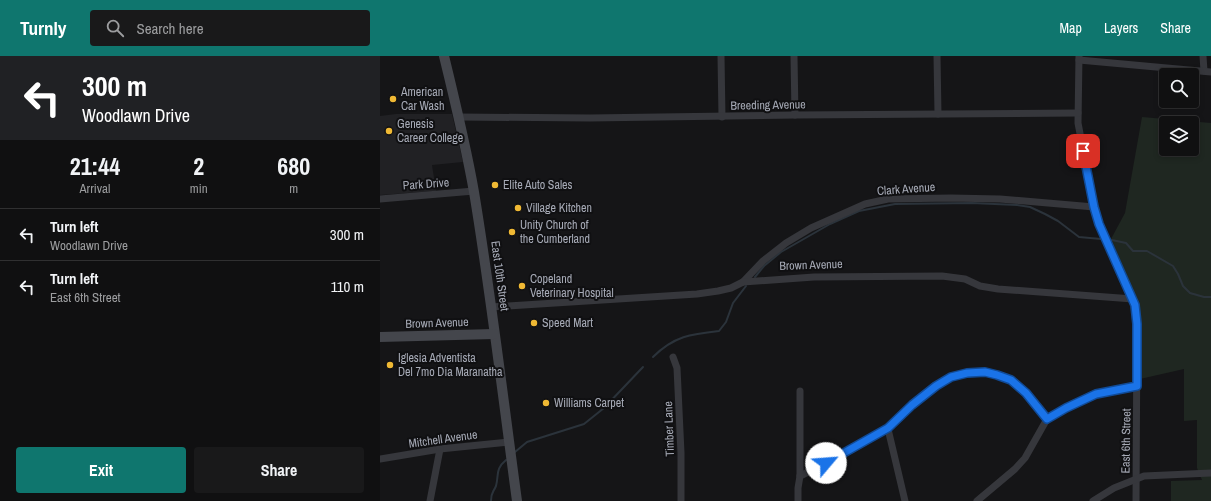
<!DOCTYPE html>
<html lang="en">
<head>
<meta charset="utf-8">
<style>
	:root { --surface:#101011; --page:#19191a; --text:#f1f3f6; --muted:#9c9d9f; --line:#303031; --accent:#0f766e }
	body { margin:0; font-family:"Archivo Narrow",sans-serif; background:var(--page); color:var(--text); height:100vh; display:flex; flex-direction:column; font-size:15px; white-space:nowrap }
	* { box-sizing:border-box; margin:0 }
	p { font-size:13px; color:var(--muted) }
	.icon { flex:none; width:22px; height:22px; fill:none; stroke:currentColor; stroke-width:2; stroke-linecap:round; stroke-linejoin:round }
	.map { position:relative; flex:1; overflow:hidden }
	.drawer { display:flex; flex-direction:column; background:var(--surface); width:380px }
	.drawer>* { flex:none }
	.hud { background:#202124; color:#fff; overflow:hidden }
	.buttons { position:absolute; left:779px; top:12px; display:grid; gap:8px }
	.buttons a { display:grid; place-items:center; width:40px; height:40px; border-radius:4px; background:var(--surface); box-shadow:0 2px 6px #0003,0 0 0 1px var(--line); font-size:20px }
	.pin { position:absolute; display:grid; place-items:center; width:34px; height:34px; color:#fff; margin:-17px; border-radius:8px; box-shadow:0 2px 6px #0006 }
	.me { position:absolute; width:44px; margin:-22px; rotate:63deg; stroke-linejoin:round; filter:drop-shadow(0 0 3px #0008) }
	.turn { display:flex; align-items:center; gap:14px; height:84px; padding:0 16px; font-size:18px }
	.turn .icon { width:52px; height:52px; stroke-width:2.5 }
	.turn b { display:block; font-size:28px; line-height:34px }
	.eta { display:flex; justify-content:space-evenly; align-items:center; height:68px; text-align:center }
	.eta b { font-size:24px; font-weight:700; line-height:28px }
	.cta { display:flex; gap:8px; margin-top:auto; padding:8px 16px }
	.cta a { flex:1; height:46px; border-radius:4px; background:var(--accent); color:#fff; font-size:16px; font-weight:700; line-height:46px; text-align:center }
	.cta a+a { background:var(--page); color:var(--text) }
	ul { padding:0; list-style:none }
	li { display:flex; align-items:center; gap:12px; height:52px; padding:0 16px; border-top:1px solid var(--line) }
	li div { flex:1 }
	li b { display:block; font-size:15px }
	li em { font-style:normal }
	header { display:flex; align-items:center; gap:24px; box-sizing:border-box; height:56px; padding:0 20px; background:var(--accent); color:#fff }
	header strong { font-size:19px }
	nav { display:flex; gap:22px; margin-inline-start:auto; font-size:14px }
	.search { width:280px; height:36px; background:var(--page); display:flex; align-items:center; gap:10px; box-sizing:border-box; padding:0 14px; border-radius:4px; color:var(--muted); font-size:15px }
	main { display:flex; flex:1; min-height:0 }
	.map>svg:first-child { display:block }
	.built { fill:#212124 }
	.green { fill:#1f2721; fill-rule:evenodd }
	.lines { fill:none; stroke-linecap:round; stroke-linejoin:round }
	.stream { stroke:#2b333b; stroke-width:2 }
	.street { stroke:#36373c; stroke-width:7 }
	.secondary { stroke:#44464c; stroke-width:10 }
	.route-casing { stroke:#114b97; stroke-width:10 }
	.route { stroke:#1a73e8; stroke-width:7 }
	.poi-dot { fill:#f0b934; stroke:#101012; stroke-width:1.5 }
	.labels { text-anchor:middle; stroke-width:4; stroke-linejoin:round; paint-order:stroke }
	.poi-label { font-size:12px; fill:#a7abb7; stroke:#101012; text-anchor:start }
	.street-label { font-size:12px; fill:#a7abb7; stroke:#101012 }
</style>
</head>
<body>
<header>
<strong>Turnly</strong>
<div class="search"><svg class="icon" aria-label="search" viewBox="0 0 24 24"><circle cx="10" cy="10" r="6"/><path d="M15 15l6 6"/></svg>Search here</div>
<nav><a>Map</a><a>Layers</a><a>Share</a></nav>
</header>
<main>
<section class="drawer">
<div class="hud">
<div class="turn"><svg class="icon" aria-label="left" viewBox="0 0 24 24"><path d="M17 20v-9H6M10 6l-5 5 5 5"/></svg><div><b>300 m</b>Woodlawn Drive</div></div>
</div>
<div class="eta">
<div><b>21:44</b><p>Arrival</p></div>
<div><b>2</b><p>min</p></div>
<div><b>680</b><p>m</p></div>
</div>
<ul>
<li><svg class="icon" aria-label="left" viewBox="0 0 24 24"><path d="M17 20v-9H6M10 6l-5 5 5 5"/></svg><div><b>Turn left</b><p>Woodlawn Drive</p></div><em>300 m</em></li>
<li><svg class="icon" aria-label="left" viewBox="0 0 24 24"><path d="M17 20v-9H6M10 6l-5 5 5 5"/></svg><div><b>Turn left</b><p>East 6th Street</p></div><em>110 m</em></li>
</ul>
<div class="cta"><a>Exit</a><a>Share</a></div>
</section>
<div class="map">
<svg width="831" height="445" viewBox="0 0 831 445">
	<rect width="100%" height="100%" fill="#151517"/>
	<path class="built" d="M16 58H72L83 106 52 109 56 135 0 139V60Z"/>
	<path class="green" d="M762 61 831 67V445H791V425L822 424 817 412V364L804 365V313L760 323 755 239 731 183 745 157ZM786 67H812V93H786Z"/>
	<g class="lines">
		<g class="stream">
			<path d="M732 184 746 187 753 195H767L793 210 798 218 803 230 810 237 824 241H831"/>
			<path d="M375 221 384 210 401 196 450 168 479 155 515 148 592 147 637 149 650 151 665 158 678 165 699 181 721 183"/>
			<path d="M273 301C294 280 311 278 339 275L346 266 353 247 366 230"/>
			<path d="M135 396 147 386 204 368 224 352 263 311"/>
			<path d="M111 445C111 436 113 437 116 430 119 419 115 413 126 404"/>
		</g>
		<g class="street">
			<path d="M341 0 342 61"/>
			<path d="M414 0 415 59"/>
			<path d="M557 0 558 58"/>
			<path d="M699 0 698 67 714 151 719 168 753 243 755 249 757 268 756 445"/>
			<path d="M823 0 824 15"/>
			<path d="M699 4 831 16"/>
			<path d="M79 61 210 62 415 59 698 57"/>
			<path d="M0 143 94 135"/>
			<path d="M363 226 383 205 406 187 431 172 485 148 508 143 571 142 620 143 714 151"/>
			<path d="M111 251 317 238 338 235 351 232 363 226 434 221 562 220 585 223 600 230 618 233 753 243"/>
			<path d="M293 301 297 312 301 397V445"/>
			<path d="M508 373 525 445"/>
			<path d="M0 403 60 393 129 386"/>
			<path d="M420 420 459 401 508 373 532 349 556 330 571 321 587 317 605 316 617 319 631 324 646 337 667 363"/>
			<path d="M50 445 60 393"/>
			<path d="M418 445V432L420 420V335"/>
			<path d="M597 445 635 413 645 402 667 363 686 352 716 337 757 330"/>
			<path d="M713 445 734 432 764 420 831 417"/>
		</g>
		<g class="secondary">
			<path d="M64 0C75 45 86 90 94 136 111 239 123 342 137 445"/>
			<path d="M0 281 114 278"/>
		</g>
	</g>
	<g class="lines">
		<defs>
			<path id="route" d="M446 407 508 372 532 349 556 330 571 321 587 317 605 316 617 319 631 324 646 337 667 363 686 352 716 338 757 330V268L755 249 719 168 714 151 703 95"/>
		</defs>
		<use href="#route" class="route-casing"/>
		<use href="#route" class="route"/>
	</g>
	<g class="poi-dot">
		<circle cx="13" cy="43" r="4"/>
		<circle cx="9" cy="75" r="4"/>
		<circle cx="115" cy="129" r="4"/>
		<circle cx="138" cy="152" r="4"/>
		<circle cx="132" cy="176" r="4"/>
		<circle cx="142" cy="230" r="4"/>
		<circle cx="154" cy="267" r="4"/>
		<circle cx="10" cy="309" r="4"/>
		<circle cx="166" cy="347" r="4"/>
	</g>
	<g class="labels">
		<g class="poi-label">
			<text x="21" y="40">American<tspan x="21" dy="14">Car Wash</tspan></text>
			<text x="17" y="72">Genesis<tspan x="17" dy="14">Career College</tspan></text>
			<text x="123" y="133">Elite Auto Sales</text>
			<text x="146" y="156">Village Kitchen</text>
			<text x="140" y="173">Unity Church of<tspan x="140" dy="14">the Cumberland</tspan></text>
			<text x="150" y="227">Copeland<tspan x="150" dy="14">Veterinary Hospital</tspan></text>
			<text x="162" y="271">Speed Mart</text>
			<text x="18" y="306">Iglesia Adventista<tspan x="18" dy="14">Del 7mo Dia Maranatha</tspan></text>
			<text x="174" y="351">Williams Carpet</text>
		</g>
		<g class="street-label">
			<text transform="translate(388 49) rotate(-1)" y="4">Breeding Avenue</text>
			<text transform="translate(46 128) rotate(-4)" y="4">Park Drive</text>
			<text transform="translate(526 133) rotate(-4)" y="4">Clark Avenue</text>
			<text transform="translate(431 209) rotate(-2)" y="4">Brown Avenue</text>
			<text transform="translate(120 220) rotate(82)" y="4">East 10th Street</text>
			<text transform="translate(57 267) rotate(-2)" y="4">Brown Avenue</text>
			<text transform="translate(289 373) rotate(-92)" y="4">Timber Lane</text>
			<text transform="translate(63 383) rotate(-8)" y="4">Mitchell Avenue</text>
			<text transform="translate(746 385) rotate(-89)" y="4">East 6th Street</text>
		</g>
	</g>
</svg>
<div class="buttons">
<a><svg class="icon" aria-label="search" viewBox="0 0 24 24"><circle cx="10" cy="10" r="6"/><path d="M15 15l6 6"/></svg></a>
<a><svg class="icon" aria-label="layers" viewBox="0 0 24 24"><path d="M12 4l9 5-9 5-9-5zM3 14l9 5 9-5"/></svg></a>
</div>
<div class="pin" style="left:703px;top:95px;background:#d93025"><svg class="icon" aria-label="arrive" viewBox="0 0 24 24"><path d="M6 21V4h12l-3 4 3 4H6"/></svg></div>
<svg class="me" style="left:446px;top:407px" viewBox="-20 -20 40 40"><circle r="19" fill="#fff"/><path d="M0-13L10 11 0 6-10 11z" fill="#1a73e8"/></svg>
</div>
</main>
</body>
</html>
